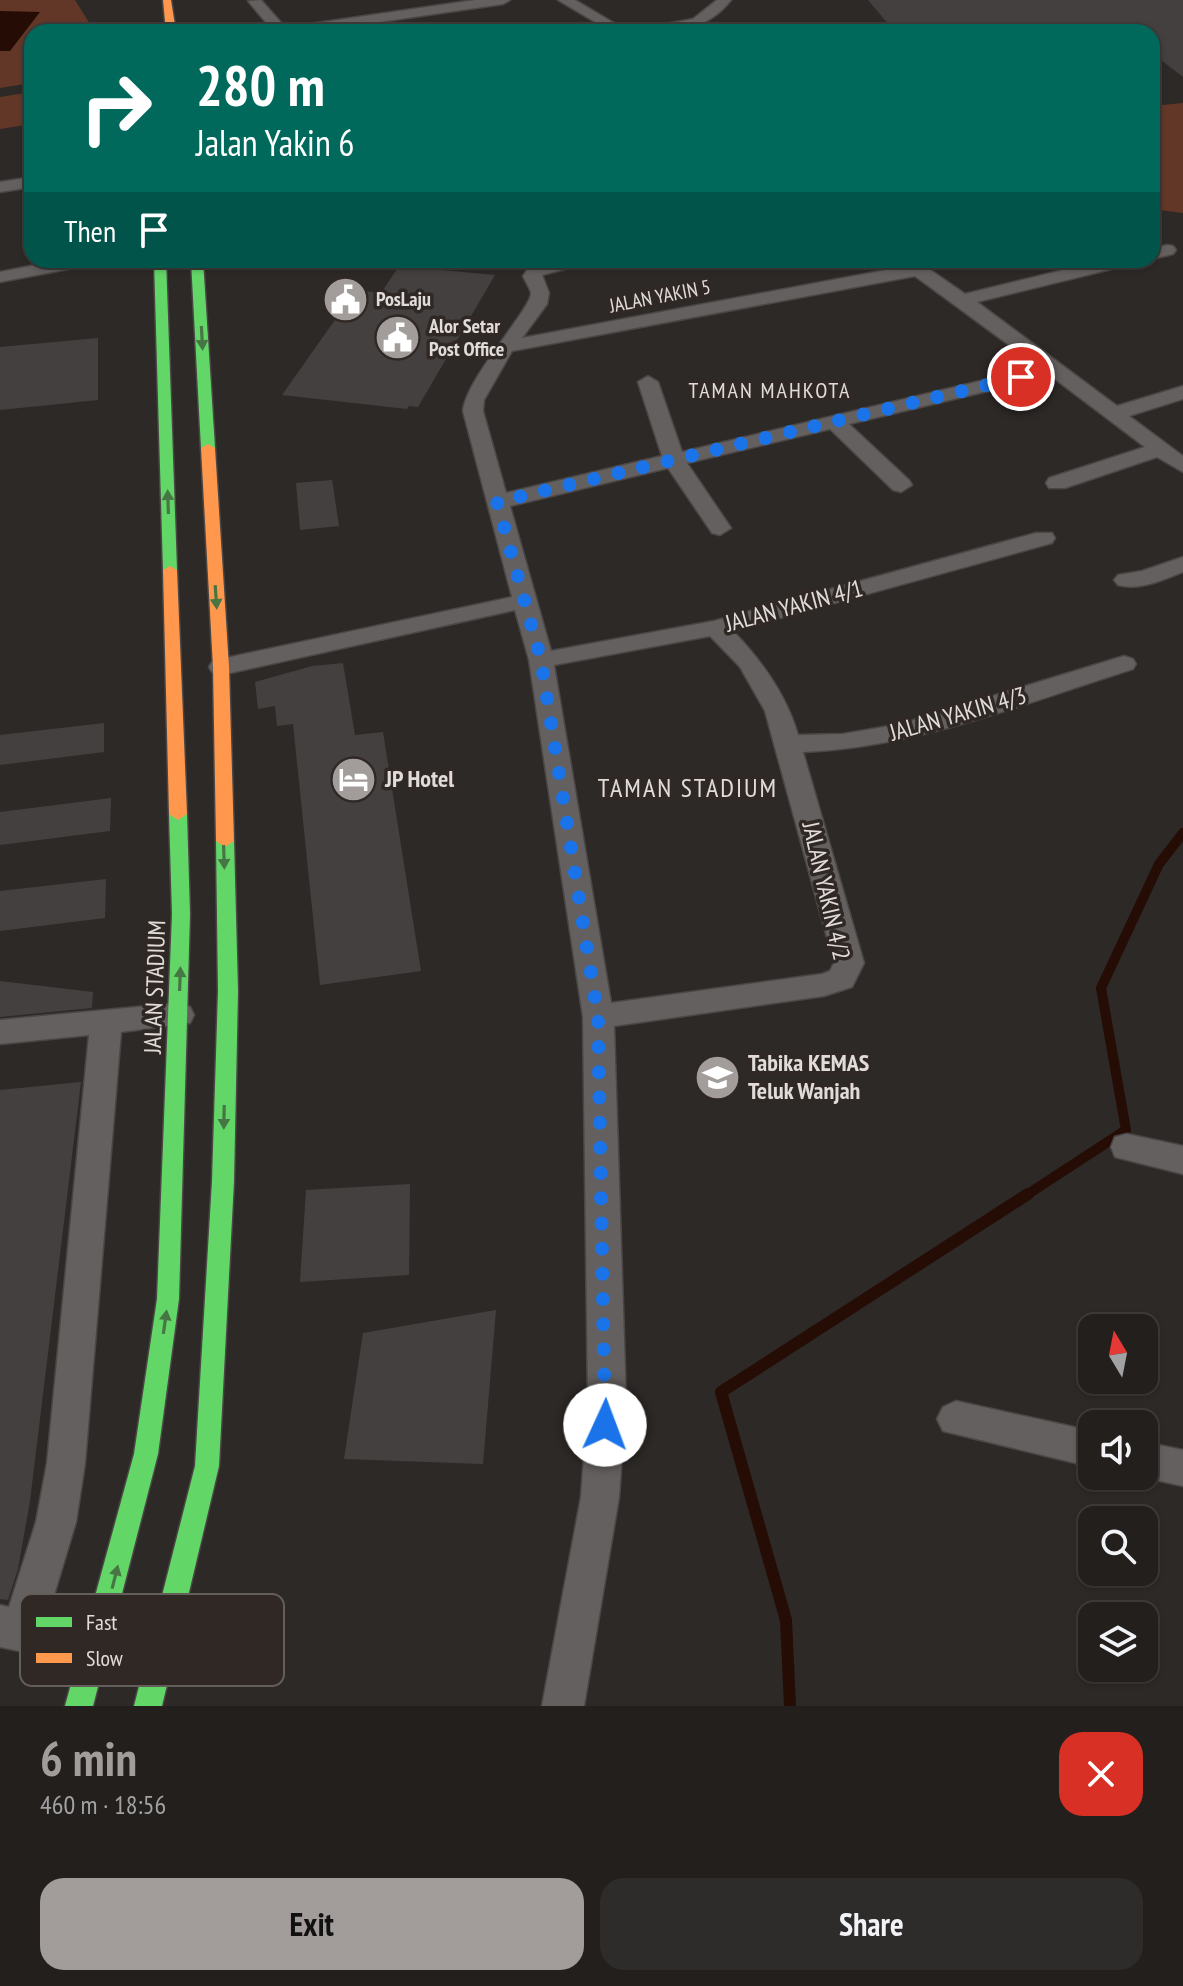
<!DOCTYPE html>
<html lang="en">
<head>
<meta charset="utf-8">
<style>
	:root { --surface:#221f1d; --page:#2e2c2a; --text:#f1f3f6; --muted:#a2a2a4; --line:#3f3d3b; --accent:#a29d9b }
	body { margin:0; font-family:"PT Sans Narrow",sans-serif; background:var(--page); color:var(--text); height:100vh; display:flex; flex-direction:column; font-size:30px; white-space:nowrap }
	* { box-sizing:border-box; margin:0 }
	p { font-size:26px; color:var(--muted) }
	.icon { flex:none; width:44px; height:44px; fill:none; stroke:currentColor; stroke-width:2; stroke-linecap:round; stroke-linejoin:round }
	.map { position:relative; height:1706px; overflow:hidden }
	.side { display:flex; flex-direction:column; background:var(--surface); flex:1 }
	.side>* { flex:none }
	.top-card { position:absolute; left:24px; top:24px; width:1136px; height:244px; border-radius:24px; box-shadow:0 2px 6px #0004,0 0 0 2px var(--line); background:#00695c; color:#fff; overflow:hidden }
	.needle { width:52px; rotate:350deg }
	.controls { position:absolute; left:1078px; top:1314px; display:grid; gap:16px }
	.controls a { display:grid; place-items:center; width:80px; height:80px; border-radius:16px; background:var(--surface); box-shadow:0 2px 6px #0004,0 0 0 2px var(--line); font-size:40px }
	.pin { position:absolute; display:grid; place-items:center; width:68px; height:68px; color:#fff; margin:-34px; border:4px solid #fff; border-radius:50%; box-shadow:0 2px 8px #0007 }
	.me { position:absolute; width:88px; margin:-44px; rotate:2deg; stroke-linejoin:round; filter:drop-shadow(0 0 6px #0008) }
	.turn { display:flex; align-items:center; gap:28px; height:168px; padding:0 40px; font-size:36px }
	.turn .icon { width:104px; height:104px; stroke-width:2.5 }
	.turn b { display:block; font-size:56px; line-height:68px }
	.then { display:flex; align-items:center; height:76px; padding:0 40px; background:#0003; gap:16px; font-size:30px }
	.round { display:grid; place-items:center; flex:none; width:84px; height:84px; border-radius:24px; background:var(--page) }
	.head { display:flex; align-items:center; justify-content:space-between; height:136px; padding:0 40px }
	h1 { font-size:48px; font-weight:800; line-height:60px; color:var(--accent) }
	.button { display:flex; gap:16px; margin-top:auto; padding:16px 40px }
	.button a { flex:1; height:92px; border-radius:24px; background:var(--accent); color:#111; font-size:32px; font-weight:800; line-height:92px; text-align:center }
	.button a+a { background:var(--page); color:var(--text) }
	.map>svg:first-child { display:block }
	.green { fill:#633728 }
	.water { fill:#250c05 }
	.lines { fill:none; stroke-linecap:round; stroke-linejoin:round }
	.stream-far1 { stroke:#250c05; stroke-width:10 }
	.stream { stroke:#250c05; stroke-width:12 }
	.building { fill:#44403f }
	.street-casing { stroke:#4a4645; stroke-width:3 }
	.fast-casing { stroke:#4a4645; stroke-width:3 }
	.slow-casing { stroke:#4a4645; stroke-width:3 }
	.street { fill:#64605f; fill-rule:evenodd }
	.fast { fill:#63d668; fill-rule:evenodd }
	.slow { fill:#ff974d; fill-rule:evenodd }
	.oneway { fill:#467643 }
	.route { stroke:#1a73e8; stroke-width:14; stroke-dasharray:0 25.2 }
	.labels { text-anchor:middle; stroke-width:7; stroke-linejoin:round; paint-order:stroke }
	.far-street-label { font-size:20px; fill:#e1dcda; stroke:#2f2825 }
	.far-poi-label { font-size:20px; font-weight:bold; fill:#e1dcda; stroke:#2f2825; text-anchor:start }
	.far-neighbourhood-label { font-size:22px; letter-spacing:2px; fill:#e1dcda; stroke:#2f2825 }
	.street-label { font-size:24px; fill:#e1dcda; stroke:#2f2825 }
	.poi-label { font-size:24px; font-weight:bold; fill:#e1dcda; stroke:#2f2825; text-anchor:start }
	.neighbourhood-label { font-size:26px; letter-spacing:2px; fill:#e1dcda; stroke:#2f2825 }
	.key { fill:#2f2825; stroke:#645e5b; stroke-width:2 }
	.key-label { font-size:22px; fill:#e1dcda }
</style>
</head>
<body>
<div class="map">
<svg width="1183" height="1706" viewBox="0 0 1183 1706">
	<rect width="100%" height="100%" fill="#2d2927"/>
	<g class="green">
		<path d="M0 0H75L95 32H32V83L0 88Z"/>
		<path d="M32 92V124L0 129V97Z"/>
		<path d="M1183 103V213L1152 209V106Z"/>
	</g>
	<path class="water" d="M0 11 40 12 10 51H0Z"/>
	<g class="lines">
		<path class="stream-far1" d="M1025 1196 1126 1130 1101 988 1159 864 1183 833"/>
		<path class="stream" d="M790 1706 786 1620 721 1392 1028 1194"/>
	</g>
	<g class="building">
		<path d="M868 0H1183V77L1152 53V32H895Z"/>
		<path d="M399 266 495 275 418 407 409 406 407 409 282 395 356 290 381 293Z"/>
		<path d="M98 338V400L0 410V347Z"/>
		<path d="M332 480 339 526 300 530 296 483Z"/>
		<path d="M343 663 355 735 383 732 421 971 320 985 293 724 277 726 275 706 258 709 255 682 312 666Z"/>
		<path d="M104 723V752L0 765V735Z"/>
		<path d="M111 798 110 831 0 845V812Z"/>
		<path d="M106 879 105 918 0 931V891Z"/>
		<path d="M0 981 93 992 92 1008 0 1017Z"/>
		<path d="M81 1082 30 1501 18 1569 8 1600 0 1599V1090Z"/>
		<path d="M410 1184 409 1275 300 1282 306 1190Z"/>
		<path d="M496 1310 483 1464 344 1459 363 1333Z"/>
	</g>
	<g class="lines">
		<defs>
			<g id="street">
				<path d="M261 0 284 26 289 27 475 0H510L503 4 311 32H274L248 1Z"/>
				<path d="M558 0H575L629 32H612Z"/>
				<path d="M717 0H731C706 32 674 32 637 32L644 28 693 19Z"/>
				<path d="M32 177V187L0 192V182Z"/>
				<path d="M1167 245 1173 246 1176 250 1173 254 1152 259V249Z"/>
				<path d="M61 260H98L89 265 0 282V272Z"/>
				<path d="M557 260H587L584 264 542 275 549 293 547 304 522 338 902 267 895 260H916L965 294 1104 260H1135L1132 264 977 302 1117 406 1183 386V399L1129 416 1183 456V472L1157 457 1065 488H1049L1046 483 1049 478 1145 447 1051 376 849 424 909 480 912 485 901 492 893 490 830 429 687 463 731 528 720 535 712 533 668 468 510 506 551 651 714 621 1036 533H1052L1055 538 1052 543 733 631C762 661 786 694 798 735L843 734 901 724 1124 656 1133 659 1136 664 1133 669C1025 703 916 748 803 752L864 963 852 987 824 996 614 1026 626 1401 619 1497 584 1706H542L581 1497 588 1401 583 1017 529 660 515 610 221 675 212 672 209 667 212 662 221 659 512 597 463 411C466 378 532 308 531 293 530 288 525 281 523 276L529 267ZM915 276 1039 367 682 452 658 382 648 376 638 382 662 456 506 493 483 411 484 400 512 351ZM710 636 740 667 765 711 834 963 830 971 822 974 611 1003 554 665Z"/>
				<path d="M1183 557V572C1162 580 1140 591 1118 585L1114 580 1118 575 1142 571Z"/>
				<path d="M179 1003 190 1007 194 1015 190 1023 121 1032 85 1463 76 1522 48 1615 112 1631 118 1646 112 1661 97 1667 0 1647V1605L9 1607 36 1522 47 1463 89 1035 0 1044V1020Z"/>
				<path d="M1127 1134 1183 1146V1174L1115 1157 1111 1147 1115 1137Z"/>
				<path d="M956 1401 1092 1431V1467L943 1431 937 1419 943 1407Z"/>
				<path d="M1144 1442 1183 1450V1486L1138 1476H1144Z"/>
			</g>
			<g id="fast">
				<path d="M154 260H166L177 570 170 574 163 570Z"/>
				<path d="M191 260H203L215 448 208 452 201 448Z"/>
				<path d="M178 808 187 814 190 914 179 1299 158 1454 93 1706H65L134 1454 157 1299 172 914 169 814Z"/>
				<path d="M225 835 234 841 238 991 234 1181 219 1466 162 1706H134L195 1466 212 1181 218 991 216 841Z"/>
			</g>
			<g id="slow">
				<path d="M163 0H171L176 32H166Z"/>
				<path d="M208 444 215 448 229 667 234 841 225 847 216 841 213 667 201 448Z"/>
				<path d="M170 566 177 570 187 814 178 820 169 814 163 570Z"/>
			</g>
		</defs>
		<use href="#street" class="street-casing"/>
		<use href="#fast" class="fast-casing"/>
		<use href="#slow" class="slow-casing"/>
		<use href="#street" class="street"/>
		<use href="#fast" class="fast"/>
		<use href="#slow" class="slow"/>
	</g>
	<defs><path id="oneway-solid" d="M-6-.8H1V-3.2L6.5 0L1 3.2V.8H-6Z" transform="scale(2)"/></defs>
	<g class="oneway">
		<use href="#oneway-solid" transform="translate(202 338) rotate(87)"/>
		<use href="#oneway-solid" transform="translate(168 502) rotate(-92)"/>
		<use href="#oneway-solid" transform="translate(216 597) rotate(86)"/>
		<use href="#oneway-solid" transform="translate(224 857) rotate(88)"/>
		<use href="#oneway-solid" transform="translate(180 979) rotate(-88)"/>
		<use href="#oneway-solid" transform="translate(224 1117) rotate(91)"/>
		<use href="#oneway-solid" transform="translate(165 1322) rotate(-82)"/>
		<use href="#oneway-solid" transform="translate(115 1577) rotate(-76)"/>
	</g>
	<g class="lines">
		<path class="route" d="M605 1425 598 1017 541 660 497 502 1021 377"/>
	</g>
	<defs>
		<symbol id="civic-disc" viewBox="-11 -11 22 22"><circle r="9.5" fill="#a29d9b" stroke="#2f2825"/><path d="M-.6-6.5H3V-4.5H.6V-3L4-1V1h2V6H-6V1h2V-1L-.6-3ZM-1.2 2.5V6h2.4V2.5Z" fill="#fff"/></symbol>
		<symbol id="hotel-disc" viewBox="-11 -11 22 22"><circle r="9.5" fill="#a29d9b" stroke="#2f2825"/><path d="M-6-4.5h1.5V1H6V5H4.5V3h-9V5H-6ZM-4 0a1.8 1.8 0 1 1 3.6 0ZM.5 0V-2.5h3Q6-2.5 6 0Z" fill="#fff"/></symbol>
		<symbol id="school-disc" viewBox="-11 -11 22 22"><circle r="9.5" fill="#a29d9b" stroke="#2f2825"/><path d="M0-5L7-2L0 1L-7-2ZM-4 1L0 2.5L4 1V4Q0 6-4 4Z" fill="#fff"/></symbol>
	</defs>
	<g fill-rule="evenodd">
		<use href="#civic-disc" x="320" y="274" width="51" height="51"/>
		<use href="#civic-disc" x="372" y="312" width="51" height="51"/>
		<use href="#hotel-disc" x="328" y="754" width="51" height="51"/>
		<use href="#school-disc" x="692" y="1052" width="51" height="51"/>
	</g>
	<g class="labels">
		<g class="far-street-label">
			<text transform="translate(660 296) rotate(-11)" y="7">JALAN YAKIN 5</text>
		</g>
		<g class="far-poi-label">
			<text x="376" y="306">PosLaju</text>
			<text x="429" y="333">Alor Setar<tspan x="429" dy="23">Post Office</tspan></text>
		</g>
		<g class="far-neighbourhood-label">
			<text x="770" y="398">TAMAN MAHKOTA</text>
		</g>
		<g class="street-label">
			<text transform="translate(794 606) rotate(-15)" y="8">JALAN YAKIN 4/1</text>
			<text transform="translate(958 714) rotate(-16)" y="8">JALAN YAKIN 4/3</text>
			<text transform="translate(826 891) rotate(77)" y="8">JALAN YAKIN 4/2</text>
			<text transform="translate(155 987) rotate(-88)" y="8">JALAN STADIUM</text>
		</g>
		<g class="poi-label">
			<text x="385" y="787">JP Hotel</text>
			<text x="748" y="1071">Tabika KEMAS<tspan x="748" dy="28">Teluk Wanjah</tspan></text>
		</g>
		<g class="neighbourhood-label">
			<text x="688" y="797">TAMAN STADIUM</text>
		</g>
	</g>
	<rect x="20" y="1594" width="264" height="92" rx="12" class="key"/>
	<rect x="36" y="1617" width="36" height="10" fill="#63d668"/>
	<rect x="36" y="1653" width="36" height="10" fill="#ff974d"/>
	<g class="key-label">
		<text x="86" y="1630">Fast</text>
		<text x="86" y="1666">Slow</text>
	</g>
</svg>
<div class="controls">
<a><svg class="needle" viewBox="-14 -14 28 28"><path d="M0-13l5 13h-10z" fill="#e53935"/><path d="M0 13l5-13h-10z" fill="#a2a2a4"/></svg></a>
<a><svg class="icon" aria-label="sound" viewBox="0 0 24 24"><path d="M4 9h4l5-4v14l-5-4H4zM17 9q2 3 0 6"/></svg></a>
<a><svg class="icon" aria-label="search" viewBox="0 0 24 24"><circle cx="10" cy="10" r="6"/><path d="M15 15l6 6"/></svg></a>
<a><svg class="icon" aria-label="layers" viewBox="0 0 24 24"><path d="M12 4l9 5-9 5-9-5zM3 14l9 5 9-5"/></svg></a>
</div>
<div class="pin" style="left:1021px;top:377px;background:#d93025"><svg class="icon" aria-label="arrive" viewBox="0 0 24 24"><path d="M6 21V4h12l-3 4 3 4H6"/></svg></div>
<svg class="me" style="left:605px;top:1425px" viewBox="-20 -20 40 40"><circle r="19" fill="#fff"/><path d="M0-13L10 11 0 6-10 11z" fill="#1a73e8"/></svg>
<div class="top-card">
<div class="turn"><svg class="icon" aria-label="right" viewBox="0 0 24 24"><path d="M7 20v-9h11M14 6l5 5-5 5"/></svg><div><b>280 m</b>Jalan Yakin 6</div></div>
<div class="then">Then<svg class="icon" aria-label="arrive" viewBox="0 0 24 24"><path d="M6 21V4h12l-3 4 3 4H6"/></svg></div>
</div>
</div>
<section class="side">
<div class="head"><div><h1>6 min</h1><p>460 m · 18:56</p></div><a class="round" style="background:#d93025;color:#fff"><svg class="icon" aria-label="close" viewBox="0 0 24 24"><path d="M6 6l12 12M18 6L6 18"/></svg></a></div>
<div class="button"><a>Exit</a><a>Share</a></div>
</section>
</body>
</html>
